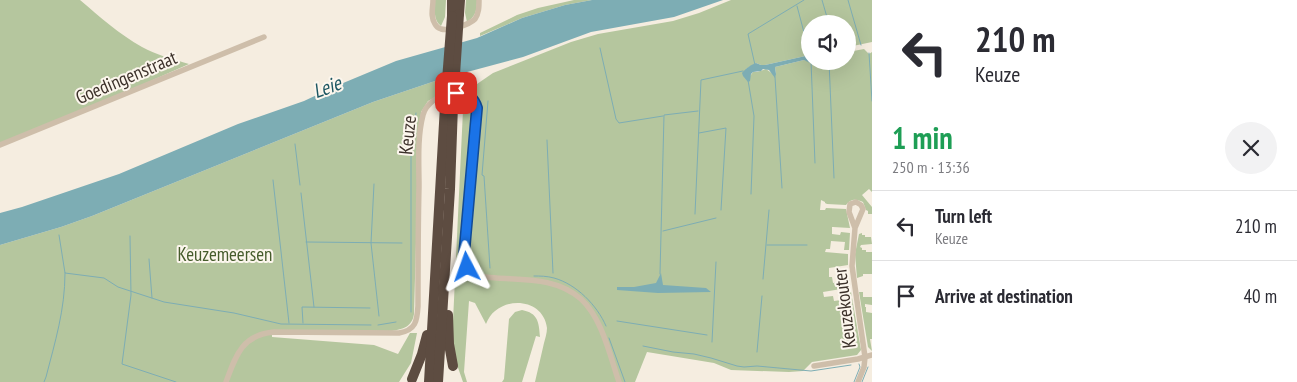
<!DOCTYPE html>
<html lang="en">
<head>
<meta charset="utf-8">
<style>
	:root { --surface:#fff; --page:#f2f2f3; --text:#2b2b33; --muted:#7c7c81; --line:#e1e1e2 }
	body { margin:0; font-family:"PT Sans Narrow",sans-serif; background:var(--page); color:var(--text); height:100vh; display:flex; flex-direction:column; font-size:19px; white-space:nowrap }
	* { box-sizing:border-box; margin:0 }
	p { font-size:16px; color:var(--muted) }
	.icon { flex:none; width:28px; height:28px; fill:none; stroke:currentColor; stroke-width:2; stroke-linecap:round; stroke-linejoin:round }
	.map { position:relative; flex:1; overflow:hidden }
	.side { display:flex; flex-direction:column; background:var(--surface); width:425px }
	.side>* { flex:none }
	.top-card { background:#fff; color:var(--text); overflow:hidden }
	.tools { position:absolute; left:801px; top:15px; display:grid; gap:10px }
	.tools a { display:grid; place-items:center; width:55px; height:55px; border-radius:50%; background:var(--surface); box-shadow:0 5px 20px #0002; font-size:25px }
	.pin { position:absolute; display:grid; place-items:center; width:42px; height:42px; color:#fff; margin:-21px; border-radius:10px; box-shadow:0 2px 8px #0006 }
	.me { position:absolute; width:55px; margin:-28px; rotate:356deg; stroke-linejoin:round; filter:drop-shadow(0 0 4px #0008) }
	.turn { display:flex; align-items:center; gap:18px; height:105px; padding:0 20px; font-size:22px }
	.turn .icon { width:65px; height:65px; stroke-width:2.5 }
	.turn b { display:block; font-size:35px; line-height:42px }
	.round { display:grid; place-items:center; flex:none; width:52px; height:52px; border-radius:26px; background:var(--page) }
	.overview { display:flex; align-items:center; justify-content:space-between; height:85px; padding:0 20px }
	h1 { font-size:30px; font-weight:600; line-height:38px; color:#1e9e55 }
	ul { padding:0; list-style:none }
	li { display:flex; align-items:center; gap:15px; height:70px; padding:0 20px; border-top:1px solid var(--line) }
	li div { flex:1 }
	li b { display:block; font-size:19px }
	li em { font-style:normal }
	main { display:flex; flex:1; min-height:0 }
	.map>svg:first-child { display:block }
	.green { fill:#b5c69e }
	.water { fill:#7dadb4 }
	.lines { fill:none; stroke-linecap:round; stroke-linejoin:round }
	.stream { stroke:#7dadb4; stroke-width:1 }
	.minor { stroke:#cebeaa; stroke-width:5.5 }
	.motorway { stroke:#5d4c41; stroke-width:10 }
	.motorway-bridge { stroke:#5d4c41; stroke-width:10 }
	.route-casing { stroke:#114b97; stroke-width:12 }
	.route { stroke:#1a73e8; stroke-width:9 }
	.labels { text-anchor:middle; stroke-width:4; stroke-linejoin:round; paint-order:stroke }
	.street-label { font-size:19px; fill:#3c312a; stroke:#fcf6ed }
	.park-label { font-size:19px; fill:#465c2c; stroke:#fcf6ed }
	.water-label { font-size:20px; font-style:italic; fill:#1c5661; stroke:#fcf6ed }
</style>
</head>
<body>
<main>
<div class="map">
<svg width="872" height="382" viewBox="0 0 872 382">
	<rect width="100%" height="100%" fill="#f5ede0"/>
	<g class="green">
		<path d="M0 0H80C100 17 119 34 142 47 156 55 173 59 189 64L110 99 0 144Z"/>
		<path d="M435 0H446L445 17 441 26C433 20 435 10 435 0Z"/>
		<path d="M466 0H477C477 10 476 16 467 22L465 13Z"/>
		<path d="M574 0H592L565 5 522 18 480 36V33L517 15 538 8Z"/>
		<path d="M731 0H872V42L848 47V24H810V55L765 65H761L756 63 746 69 750 76 753 72H757L766 69 773 74H776L775 67 804 60 813 62 848 61V52L864 49 869 54 872 52V192L869 189 862 195 872 207V214H868V211L866 210 863 202C856 199 851 198 846 205L827 204 825 203V202L821 200 820 210H825L826 208 846 209 850 228 833 227H832V234L840 235 841 232 850 233 849 250H844L845 242 831 241 830 249H826L825 252 848 254V265L829 268V277H832L833 283 845 281V274L848 273 850 284 840 285 841 289 823 292 824 297 833 296 834 301 841 300 840 294 851 292 861 350 857 355 812 362 803 371 789 372 731 370 714 363 647 352 635 382H535C538 369 541 356 544 343 545 339 547 333 547 328 544 302 513 296 495 311 491 314 488 319 486 324L475 303 469 301 464 372 467 382H463L455 359 452 342 463 110 477 97 472 89 477 84 493 73 571 42 598 34 673 21 699 13Z"/>
		<path d="M441 79 440 95 428 101 421 112 417 207 414 314C412 327 403 329 392 331L272 330V337L374 345 398 354 410 333H417L411 363 399 382H0V245L61 227 92 216 373 102Z"/>
		<path d="M862 233V235H865V237H871L872 244 861 245 860 247 862 248V250H866V252H872V274H863V276L857 278 855 254 859 234Z"/>
		<path d="M859 292H863V297H872V305L865 304V307H866V312L872 313V339H870L872 351 868 347Z"/>
		<path d="M522 310C538 313 539 322 540 337L536 336 522 382H502L504 379 509 319 515 312Z"/>
	</g>
	<g class="water">
		<path d="M592 0H723L674 17 591 32 523 57 441 79 373 102 92 216 61 227 0 245V213L22 207 119 174 238 124 304 101 336 86 396 61 477 38 522 18 565 5Z"/>
		<path d="M810 55V61H814L810 63 804 60 775 67 776 74 775 78 769 70 763 69 761 71 753 72 751 74 750 81 748 82 743 76 742 73C745 69 752 64 756 63L761 65H765Z"/>
		<path d="M661 273 663 285 706 288 711 292 658 293 617 290V287H634L656 283Z"/>
	</g>
	<g class="lines">
		<g class="stream">
			<path d="M822 0 829 24"/>
			<path d="M848 0 861 45"/>
			<path d="M797 6 810 55"/>
			<path d="M600 48 616 119 619 123 663 116"/>
			<path d="M869 53 872 101"/>
			<path d="M811 61 815 163"/>
			<path d="M829 61 834 178"/>
			<path d="M755 65 748 34 804 0"/>
			<path d="M775 77 782 188"/>
			<path d="M748 80 754 116 751 194"/>
			<path d="M488 101 482 175 484 176 490 268"/>
			<path d="M699 133 726 128 721 210"/>
			<path d="M547 140 553 273"/>
			<path d="M295 144 300 185"/>
			<path d="M273 180 289 323"/>
			<path d="M374 184 371 243 379 316"/>
			<path d="M301 193 314 307"/>
			<path d="M695 214 701 80 743 71"/>
			<path d="M663 231 716 218"/>
			<path d="M59 235 65 273 104 278 118 287 164 302 234 313 281 324 371 325"/>
			<path d="M130 236 131 295 122 364 176 382"/>
			<path d="M306 242 402 243"/>
			<path d="M767 245H807"/>
			<path d="M149 259 152 298"/>
			<path d="M660 274 664 115 698 111"/>
			<path d="M534 276C540 276 547 276 554 278 576 284 597 305 606 326"/>
			<path d="M763 279 769 210"/>
			<path d="M411 312V156L416 113"/>
			<path d="M617 321 707 335"/>
			<path d="M303 323 302 307 370 308"/>
			<path d="M378 325 396 322"/>
			<path d="M609 338 625 382"/>
			<path d="M712 342 716 262"/>
			<path d="M643 346 673 352 694 354 711 358 737 366 744 367 757 366 811 371 851 365"/>
			<path d="M757 352 762 296"/>
			<path d="M44 382 46 377C55 342 65 310 65 273"/>
			<path d="M854 382 860 367 859 364"/>
			<path d="M862 382 868 367"/>
		</g>
		<g class="minor">
			<path d="M433 0C433 8 430 16 435 24 436 26 438 28 441 29 449 31 469 25 475 19 479 13 479 7 479 0"/>
			<path d="M0 145 264 37"/>
			<path d="M855 228 849 212 850 204 856 202 861 205 863 209 855 228 852 266 865 357 864 367 858 382"/>
			<path d="M814 366 858 359 872 355"/>
			<path d="M226 382C236 355 242 335 274 332L399 333C416 330 417 321 418 306 418 266 418 227 419 187 419 164 417 138 423 115 429 92 475 80 477 113L464 255C465 262 467 270 474 274 480 278 489 277 497 278 526 280 557 278 581 299 602 318 610 356 619 382"/>
		</g>
		<g class="motorway">
			<path d="M459 14 460 0"/>
			<path d="M452 16V0"/>
			<path d="M448 315 449 344 453 366"/>
			<path d="M412 379 422 354 427 335"/>
			<path d="M429 382 445 106"/>
			<path d="M438 382 450 189 453 105"/>
		</g>
		<g class="motorway-bridge">
			<path d="M453 105 459 14"/>
			<path d="M445 106 452 16"/>
		</g>
	</g>
	<g class="lines">
		<defs>
			<path id="route" d="M456 93C467 93 474 98 477 108L464 255V261L467 267"/>
		</defs>
		<use href="#route" class="route-casing"/>
		<use href="#route" class="route"/>
	</g>
	<g class="labels">
		<g class="street-label">
			<text transform="translate(126 77) rotate(-23)" y="7">Goedingenstraat</text>
			<text transform="translate(407 135) rotate(-84)" y="7">Keuze</text>
			<text transform="translate(844 308) rotate(-97)" y="7">Keuzekouter</text>
		</g>
		<g class="park-label">
			<text x="225" y="261">Keuzemeersen</text>
		</g>
		<g class="water-label">
			<text transform="translate(327 87) rotate(-21)" y="7">Leie</text>
		</g>
	</g>
</svg>
<div class="tools">
<a><svg class="icon" aria-label="sound" viewBox="0 0 24 24"><path d="M4 9h4l5-4v14l-5-4H4zM17 9q2 3 0 6"/></svg></a>
</div>
<div class="pin" style="left:456px;top:93px;background:#d93025"><svg class="icon" aria-label="arrive" viewBox="0 0 24 24"><path d="M6 21V4h12l-3 4 3 4H6"/></svg></div>
<svg class="me" style="left:467px;top:267px" viewBox="-20 -20 40 40"><path d="M0-17L14 15 0 8-14 15z" fill="#1a73e8" stroke="#fff" stroke-width="4"/></svg>
</div>
<section class="side">
<div class="top-card">
<div class="turn"><svg class="icon" aria-label="left" viewBox="0 0 24 24"><path d="M17 20v-9H6M10 6l-5 5 5 5"/></svg><div><b>210 m</b>Keuze</div></div>
</div>
<div class="overview"><div><h1>1 min</h1><p>250 m · 13:36</p></div><a class="round"><svg class="icon" aria-label="close" viewBox="0 0 24 24"><path d="M6 6l12 12M18 6L6 18"/></svg></a></div>
<ul>
<li><svg class="icon" aria-label="left" viewBox="0 0 24 24"><path d="M17 20v-9H6M10 6l-5 5 5 5"/></svg><div><b>Turn left</b><p>Keuze</p></div><em>210 m</em></li>
<li><svg class="icon" aria-label="arrive" viewBox="0 0 24 24"><path d="M6 21V4h12l-3 4 3 4H6"/></svg><div><b>Arrive at destination</b></div><em>40 m</em></li>
</ul>
</section>
</main>
</body>
</html>
